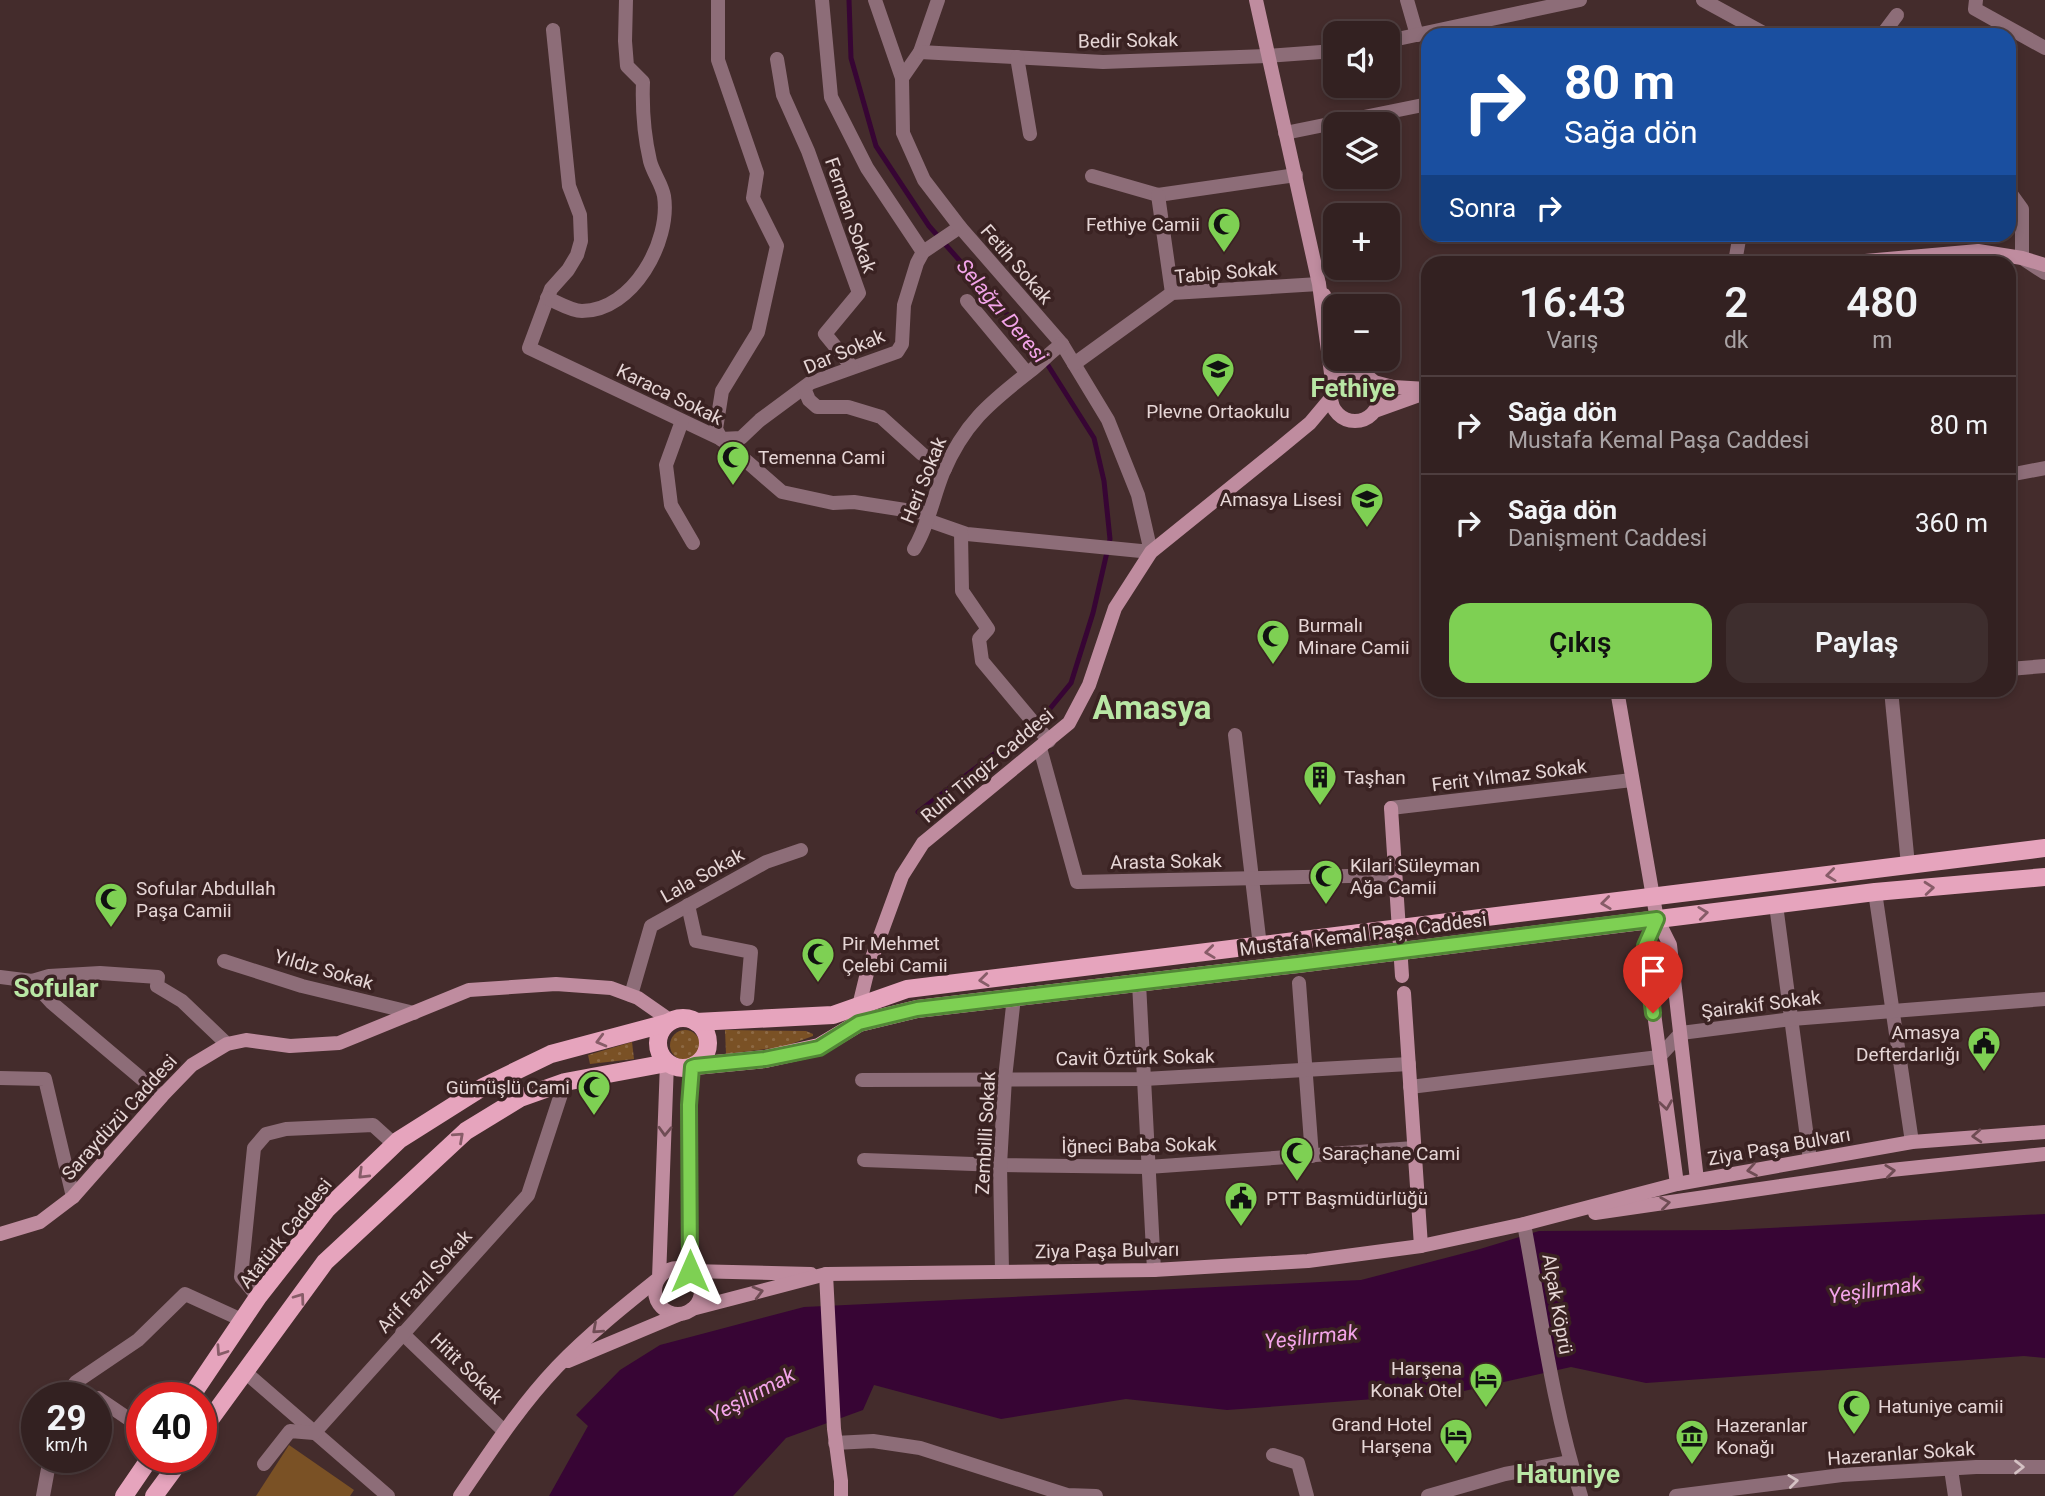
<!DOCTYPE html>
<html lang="tr">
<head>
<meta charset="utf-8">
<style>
	:root { --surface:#332121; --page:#3e2e2e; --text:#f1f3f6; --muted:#a9a3a5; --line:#4e3e3f; --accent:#7ed053 }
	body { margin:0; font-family:Roboto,sans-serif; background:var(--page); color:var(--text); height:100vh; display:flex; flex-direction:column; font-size:26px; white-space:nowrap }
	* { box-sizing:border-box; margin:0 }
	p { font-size:23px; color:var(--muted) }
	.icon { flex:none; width:38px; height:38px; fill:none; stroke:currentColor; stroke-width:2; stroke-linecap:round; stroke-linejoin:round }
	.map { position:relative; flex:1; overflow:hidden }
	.panel { position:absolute; left:1421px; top:256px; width:595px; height:441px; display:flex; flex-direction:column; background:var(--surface); border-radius:21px; box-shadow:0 4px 10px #0003,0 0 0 2px var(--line) }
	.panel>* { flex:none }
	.guide { position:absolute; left:1421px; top:28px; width:595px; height:214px; border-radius:21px; box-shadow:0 4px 10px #0003,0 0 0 2px var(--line); background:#1a4fa0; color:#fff; overflow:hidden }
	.controls { position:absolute; left:1323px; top:21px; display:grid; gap:14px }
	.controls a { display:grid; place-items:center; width:77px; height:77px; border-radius:14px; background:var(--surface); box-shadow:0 4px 10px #0003,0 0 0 2px var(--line); font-size:35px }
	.speed { position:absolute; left:21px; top:1382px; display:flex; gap:14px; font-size:35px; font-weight:700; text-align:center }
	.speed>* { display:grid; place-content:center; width:91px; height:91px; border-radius:50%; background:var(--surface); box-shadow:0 4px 10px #0003,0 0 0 2px var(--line); line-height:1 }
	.speed small { font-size:18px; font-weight:400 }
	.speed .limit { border:10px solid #d22; background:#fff; color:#111 }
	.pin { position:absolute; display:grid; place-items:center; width:60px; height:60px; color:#fff; margin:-72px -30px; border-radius:50% 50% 50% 0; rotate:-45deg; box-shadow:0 0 7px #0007 }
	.pin .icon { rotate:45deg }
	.me { position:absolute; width:77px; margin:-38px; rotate:0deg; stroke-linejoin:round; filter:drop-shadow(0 0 5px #0008) }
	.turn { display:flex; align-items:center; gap:24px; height:147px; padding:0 28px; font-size:32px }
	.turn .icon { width:91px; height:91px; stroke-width:2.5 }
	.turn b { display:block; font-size:49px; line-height:60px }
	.then { display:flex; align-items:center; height:66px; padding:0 28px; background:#0003; gap:14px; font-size:26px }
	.eta { display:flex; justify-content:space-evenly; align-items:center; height:119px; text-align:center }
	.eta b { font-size:42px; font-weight:600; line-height:49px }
	.button { display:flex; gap:14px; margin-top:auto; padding:14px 28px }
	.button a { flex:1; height:80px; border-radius:21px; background:var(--accent); color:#111; font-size:28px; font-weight:600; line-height:80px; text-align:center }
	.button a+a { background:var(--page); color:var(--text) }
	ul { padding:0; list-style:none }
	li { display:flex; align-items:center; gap:21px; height:98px; padding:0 28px; border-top:2px solid var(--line) }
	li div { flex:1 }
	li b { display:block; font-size:26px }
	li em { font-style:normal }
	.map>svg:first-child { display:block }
	.grass { fill:url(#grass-dots) }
	.green { fill:#7a5125 }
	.water { fill:#370534 }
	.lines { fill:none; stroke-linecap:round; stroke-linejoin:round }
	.stream { stroke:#370534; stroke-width:5 }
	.street { stroke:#8d6d78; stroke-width:14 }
	.secondary { stroke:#bf8c9f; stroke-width:14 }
	.primary { stroke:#e6a4bd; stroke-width:18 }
	.oneway { stroke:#875c68 }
	.oneway2 { stroke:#6f4c54 }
	.oneway3 { stroke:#d4c1c3 }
	.route-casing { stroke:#528736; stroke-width:18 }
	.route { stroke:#7ed053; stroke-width:12 }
	.labels { text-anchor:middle; stroke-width:7; stroke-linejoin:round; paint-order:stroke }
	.street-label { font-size:19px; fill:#e6d6d6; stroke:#3a2222 }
	.poi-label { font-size:19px; fill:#e6d6d6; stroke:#3a2222; text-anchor:start }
	.water-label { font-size:21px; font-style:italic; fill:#f3a4e9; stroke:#3a2222 }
	.district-label { font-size:26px; font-weight:bold; fill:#b9e7a5; stroke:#3a2222 }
	.town-label { font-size:33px; font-weight:bold; fill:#b9e7a5; stroke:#3a2222 }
</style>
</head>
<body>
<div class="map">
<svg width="2045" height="1496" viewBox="0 0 2045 1496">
	<defs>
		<pattern id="grass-dots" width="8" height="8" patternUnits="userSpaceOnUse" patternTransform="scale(1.75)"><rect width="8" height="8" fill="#7a5125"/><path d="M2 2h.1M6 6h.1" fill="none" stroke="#8d6944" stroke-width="1.8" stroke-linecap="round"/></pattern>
	</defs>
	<rect width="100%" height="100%" fill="#442c2c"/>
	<g class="grass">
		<circle cx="685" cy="1045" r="15"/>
		<path d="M725 1030 806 1031 813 1034V1036L783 1047 726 1054Z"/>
		<path d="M632 1042 634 1059 590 1064 588 1055Z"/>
	</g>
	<path class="green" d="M289 1445 354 1490 350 1496H256Z"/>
	<path class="water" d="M2045 1214V1358L2024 1356 1646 1383 1571 1367 1455 1393 1227 1410 1126 1399 1001 1419 874 1385 863 1410 786 1438 733 1496H549L588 1426 576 1415 620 1370 660 1345 804 1307 1361 1280 1480 1249 1539 1231 1729 1230Z"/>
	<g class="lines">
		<path class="stream" d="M849 0 851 58 876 146 929 226 1037 348 1094 438 1104 481 1110 539 1093 613 1071 683 1044 716 918 812"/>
		<g class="street">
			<path d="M718 0V60L757 173 753 198 777 246 758 332 722 391 716 429 721 439 741 438 760 420 810 383 897 352 902 344 904 305 917 263 923 252 960 227"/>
			<path d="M822 0 831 97 867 168 923 252"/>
			<path d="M875 0 902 78"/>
			<path d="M1407 0 1417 35"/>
			<path d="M1703 0 1767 35"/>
			<path d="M1976 0 1975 9 2045 48"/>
			<path d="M553 30 569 186 580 215 581 241 577 255 568 270 551 289 529 348 721 439 782 492 833 503 854 502 924 513 927 520 967 534 1151 552 1138 495 1108 420 1062 344 960 227 924 180 903 133 902 78 920 52 938 0"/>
			<path d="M1882 35 1897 15"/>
			<path d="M1388 41 1580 0"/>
			<path d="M920 52 1103 62 1267 56 1335 51"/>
			<path d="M1017 57 1030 134"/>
			<path d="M777 59 783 95 808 151 859 293 825 334 852 367"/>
			<path d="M1285 133 1428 104"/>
			<path d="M1092 176 1158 195 1296 175"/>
			<path d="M2009 191 2022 209V258L2045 273"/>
			<path d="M1158 195 1172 293"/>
			<path d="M1735 262 1740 234"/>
			<path d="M547 298C557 302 571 311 582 311 633 311 671 241 664 196 662 184 653 173 650 161 644 135 642 109 643 82L627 66 625 41 626 0"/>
			<path d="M967 301 1027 373"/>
			<path d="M1074 364 1172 293 1319 284"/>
			<path d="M804 388 809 400 817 407H848L881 417 922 454 945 469"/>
			<path d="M682 421 666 465 671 505 693 543"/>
			<path d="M2009 475 2045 468"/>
			<path d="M961 533 962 591 988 629 979 639 982 661 1049 741"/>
			<path d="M914 549C928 526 933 498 943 473 964 424 988 404 1029 372 1041 363 1050 352 1062 344"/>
			<path d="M2009 669 2045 666"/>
			<path d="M1891 690 1908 865"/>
			<path d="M1235 735 1260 946"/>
			<path d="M1040 748 1077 882 1394 875"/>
			<path d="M1391 808 1632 780"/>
			<path d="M1875 892 1912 1142"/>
			<path d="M688 905 696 941 751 952 747 999"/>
			<path d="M1776 905 1810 1160"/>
			<path d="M224 961 302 986 414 1013"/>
			<path d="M0 977 32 981 49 976 100 973 158 977 157 986 182 1001 227 1044"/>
			<path d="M32 981 52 1003 162 1096"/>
			<path d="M1139 983 1154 1270"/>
			<path d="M1299 983 1312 1156"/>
			<path d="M631 995 651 926 766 862 801 850"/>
			<path d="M0 1078 45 1079 73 1197"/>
			<path d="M862 1080 1144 1079 1409 1064"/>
			<path d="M1410 1087 1659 1057 1681 1033 1792 1019 2045 999"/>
			<path d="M864 1160 1000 1165 1148 1167 1414 1148"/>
			<path d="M1524 1224C1541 1315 1553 1408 1581 1496"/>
			<path d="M1002 1271 1000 1165 1005 1078 1014 997"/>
			<path d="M258 1297 241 1277 254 1148 266 1134 286 1129 373 1125 394 1144"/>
			<path d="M402 1333 504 1431"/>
			<path d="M245 1372 388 1496"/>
			<path d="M64 1398 76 1382 138 1340 185 1294 242 1320"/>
			<path d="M98 1398 142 1428"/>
			<path d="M835 1443 873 1441 920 1448 1067 1495 1096 1496"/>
			<path d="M1273 1455 1298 1463 1307 1496"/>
			<path d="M264 1464 290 1431 314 1433 528 1195 565 1082"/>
			<path d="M1951 1469 1955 1496"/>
			<path d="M43 1496 50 1458"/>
			<path d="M1428 1496 1505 1474 1570 1462"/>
			<path d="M1676 1496 1842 1475 1976 1467H2045"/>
		</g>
		<g class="secondary">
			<path d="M1256 0 1319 284 1333 388"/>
			<path d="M1854 262 1978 251 2022 258 2045 265"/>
			<path d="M1324 295 1335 317"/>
			<circle cx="1355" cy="397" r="24"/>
			<path d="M1374 382 1393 387 1427 389"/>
			<path d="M1375 411 1428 392"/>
			<path d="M1617 690 1653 897 1657 919 1670 945 1697 1180"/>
			<path d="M1391 808 1402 976"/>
			<path d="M1657 919 1645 946 1677 1184"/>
			<path d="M1404 993 1421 1246"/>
			<path d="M859 1006 868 969 902 876 923 843 1069 723 1089 685 1115 608 1151 552 1281 447 1310 423 1331 398"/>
			<path d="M692 1067 689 1105 690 1271 811 1274"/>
			<path d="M1595 1213 1891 1170 2045 1154"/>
			<path d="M0 1234 40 1222 73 1197 162 1096 192 1065 227 1044 246 1040 290 1046 339 1043 469 990 556 984 611 988 638 998 671 1021"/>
			<circle cx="678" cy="1291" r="23"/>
			<path d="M826 1274 834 1429 841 1481V1496"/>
			<path d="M692 1309 826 1274 1154 1270 1308 1261 1421 1246 1524 1224 1677 1184 1912 1142 2045 1132"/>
			<path d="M568 1361 680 1314"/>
			<path d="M460 1496C490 1452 520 1406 557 1367 589 1334 624 1306 659 1278L667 1063"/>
		</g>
		<g class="primary">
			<circle cx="683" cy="1043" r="25"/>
			<path d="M696 1022 833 1015 907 989 2045 848"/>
			<path d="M695 1066 765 1059 819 1047 859 1023 917 1009 1298 964 1875 892 2045 877"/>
			<path d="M190 1398 258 1297 327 1209 399 1140 483 1087 551 1054 667 1023"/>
			<path d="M201 1432 325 1262 466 1131 520 1098 565 1082 667 1063"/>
			<path d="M124 1496 150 1458"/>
			<path d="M154 1496 182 1458"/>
		</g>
	</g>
	<defs><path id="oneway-chevron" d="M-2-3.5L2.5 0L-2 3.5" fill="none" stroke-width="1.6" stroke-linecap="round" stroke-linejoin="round" transform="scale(1.75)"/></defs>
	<g class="oneway">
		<use href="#oneway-chevron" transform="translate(1831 875) rotate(173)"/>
		<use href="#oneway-chevron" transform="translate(1929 888) rotate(-5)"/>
		<use href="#oneway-chevron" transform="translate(1606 903) rotate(173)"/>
		<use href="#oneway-chevron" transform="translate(1703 913) rotate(-7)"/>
		<use href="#oneway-chevron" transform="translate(1210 952) rotate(173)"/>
		<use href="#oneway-chevron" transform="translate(984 980) rotate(173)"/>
		<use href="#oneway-chevron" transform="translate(601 1041) rotate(165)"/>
		<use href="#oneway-chevron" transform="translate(459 1137) rotate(-42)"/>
		<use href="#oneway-chevron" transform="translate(363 1174) rotate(136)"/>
		<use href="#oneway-chevron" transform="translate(300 1298) rotate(-54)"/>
		<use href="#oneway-chevron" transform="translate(221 1351) rotate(124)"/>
	</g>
	<g class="oneway2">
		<use href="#oneway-chevron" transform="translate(1666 1105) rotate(82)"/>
		<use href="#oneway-chevron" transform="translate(665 1131) rotate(92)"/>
		<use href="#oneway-chevron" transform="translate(1977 1136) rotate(176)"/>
		<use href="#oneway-chevron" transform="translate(1752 1170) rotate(170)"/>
		<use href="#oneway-chevron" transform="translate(1890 1171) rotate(-7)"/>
		<use href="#oneway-chevron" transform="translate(1665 1203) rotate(-8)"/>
		<use href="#oneway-chevron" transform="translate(758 1292) rotate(-15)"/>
		<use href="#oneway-chevron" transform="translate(597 1329) rotate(138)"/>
	</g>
	<g class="oneway3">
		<use href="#oneway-chevron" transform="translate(2019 1467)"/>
		<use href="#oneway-chevron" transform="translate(1793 1481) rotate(-7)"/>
	</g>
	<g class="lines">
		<defs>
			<path id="route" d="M690 1271 689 1105 692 1067 695 1066 765 1059 819 1048 859 1023 917 1009 1298 964 1657 919 1645 946 1653 1013"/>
		</defs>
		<use href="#route" class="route-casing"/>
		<use href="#route" class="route"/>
	</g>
	<defs>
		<symbol id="mosque-pin" viewBox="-11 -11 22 30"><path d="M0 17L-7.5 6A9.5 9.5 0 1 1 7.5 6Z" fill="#7ed053" stroke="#3a2222"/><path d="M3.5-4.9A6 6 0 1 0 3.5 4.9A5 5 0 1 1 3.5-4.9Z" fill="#111"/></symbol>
		<symbol id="school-pin" viewBox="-11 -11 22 30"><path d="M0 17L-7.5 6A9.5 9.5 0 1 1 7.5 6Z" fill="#7ed053" stroke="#3a2222"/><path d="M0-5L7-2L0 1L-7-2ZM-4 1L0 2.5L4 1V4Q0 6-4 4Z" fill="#111"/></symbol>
		<symbol id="building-pin" viewBox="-11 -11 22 30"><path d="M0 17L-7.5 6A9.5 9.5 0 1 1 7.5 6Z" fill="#7ed053" stroke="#3a2222"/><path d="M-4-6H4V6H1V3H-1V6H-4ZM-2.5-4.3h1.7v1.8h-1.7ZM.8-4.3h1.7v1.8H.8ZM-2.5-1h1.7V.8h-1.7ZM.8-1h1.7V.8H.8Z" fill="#111"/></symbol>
		<symbol id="civic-pin" viewBox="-11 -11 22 30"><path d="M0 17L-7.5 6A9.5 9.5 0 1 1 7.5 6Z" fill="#7ed053" stroke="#3a2222"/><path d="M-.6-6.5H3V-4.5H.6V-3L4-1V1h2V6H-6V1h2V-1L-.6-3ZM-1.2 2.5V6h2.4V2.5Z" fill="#111"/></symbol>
		<symbol id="hotel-pin" viewBox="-11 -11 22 30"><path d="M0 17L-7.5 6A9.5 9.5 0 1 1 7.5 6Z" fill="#7ed053" stroke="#3a2222"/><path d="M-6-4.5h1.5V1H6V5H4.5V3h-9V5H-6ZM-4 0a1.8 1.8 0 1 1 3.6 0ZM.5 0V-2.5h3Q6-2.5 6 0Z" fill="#111"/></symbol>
		<symbol id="museum-pin" viewBox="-11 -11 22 30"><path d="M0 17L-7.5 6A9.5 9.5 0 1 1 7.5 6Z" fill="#7ed053" stroke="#3a2222"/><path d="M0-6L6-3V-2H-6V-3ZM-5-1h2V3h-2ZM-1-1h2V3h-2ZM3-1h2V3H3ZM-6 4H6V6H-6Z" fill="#111"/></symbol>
	</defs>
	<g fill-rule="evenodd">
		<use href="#mosque-pin" x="1205" y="205" width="38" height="52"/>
		<use href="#school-pin" x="1199" y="350" width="38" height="52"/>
		<use href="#mosque-pin" x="714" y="438" width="38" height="52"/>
		<use href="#school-pin" x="1348" y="480" width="38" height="52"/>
		<use href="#mosque-pin" x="1254" y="617" width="38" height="52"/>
		<use href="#building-pin" x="1301" y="758" width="38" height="52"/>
		<use href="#mosque-pin" x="1307" y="857" width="38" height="52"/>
		<use href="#mosque-pin" x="92" y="880" width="38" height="52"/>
		<use href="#mosque-pin" x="799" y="935" width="38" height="52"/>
		<use href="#civic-pin" x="1965" y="1024" width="38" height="52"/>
		<use href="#mosque-pin" x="575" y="1068" width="38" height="52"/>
		<use href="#mosque-pin" x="1278" y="1134" width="38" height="52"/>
		<use href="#civic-pin" x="1222" y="1179" width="38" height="52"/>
		<use href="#hotel-pin" x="1467" y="1360" width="38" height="52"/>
		<use href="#mosque-pin" x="1835" y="1387" width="38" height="52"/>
		<use href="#hotel-pin" x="1437" y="1416" width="38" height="52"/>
		<use href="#museum-pin" x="1673" y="1417" width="38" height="52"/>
	</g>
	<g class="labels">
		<g class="street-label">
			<text transform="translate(1128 40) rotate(-1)" y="7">Bedir Sokak</text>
			<text transform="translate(851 215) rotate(71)" y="7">Ferman Sokak</text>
			<text transform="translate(1017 264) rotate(49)" y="7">Fetih Sokak</text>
			<text transform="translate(1226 272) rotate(-5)" y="7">Tabip Sokak</text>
			<text transform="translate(844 351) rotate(-23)" y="7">Dar Sokak</text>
			<text transform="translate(670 394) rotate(26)" y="7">Karaca Sokak</text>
			<text transform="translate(923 480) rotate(-68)" y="7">Heri Sokak</text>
			<text transform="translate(987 765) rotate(-40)" y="7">Ruhi Tingiz Caddesi</text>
			<text transform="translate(1509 775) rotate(-7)" y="7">Ferit Yılmaz Sokak</text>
			<text transform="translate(1166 861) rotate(-1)" y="7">Arasta Sokak</text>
			<text transform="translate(702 875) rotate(-29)" y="7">Lala Sokak</text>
			<text transform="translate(1363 934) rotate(-7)" y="7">Mustafa Kemal Paşa Caddesi</text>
			<text transform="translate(324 969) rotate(16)" y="7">Yıldız Sokak</text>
			<text transform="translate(1761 1004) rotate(-7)" y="7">Şairakif Sokak</text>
			<text transform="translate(1135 1057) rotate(-1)" y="7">Cavit Öztürk Sokak</text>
			<text transform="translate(119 1117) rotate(-48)" y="7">Saraydüzü Caddesi</text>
			<text transform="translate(985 1133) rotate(-87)" y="7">Zembilli Sokak</text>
			<text transform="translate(1139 1145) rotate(-1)" y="7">İğneci Baba Sokak</text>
			<text transform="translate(1779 1146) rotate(-10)" y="7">Ziya Paşa Bulvarı</text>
			<text transform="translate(285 1233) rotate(-51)" y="7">Atatürk Caddesi</text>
			<text transform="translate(1107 1250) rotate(-1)" y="7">Ziya Paşa Bulvarı</text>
			<text transform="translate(424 1281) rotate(-48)" y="7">Arif Fazıl Sokak</text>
			<text transform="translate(1558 1304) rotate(80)" y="7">Alçak Köprü</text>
			<text transform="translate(467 1368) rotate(44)" y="7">Hitit Sokak</text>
			<text transform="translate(1901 1453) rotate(-4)" y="7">Hazeranlar Sokak</text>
		</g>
		<g class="poi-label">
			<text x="1200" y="231" text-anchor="end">Fethiye Camii</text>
			<text x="1218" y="418" text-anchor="middle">Plevne Ortaokulu</text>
			<text x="758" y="464">Temenna Cami</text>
			<text x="1342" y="506" text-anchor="end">Amasya Lisesi</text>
			<text x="1298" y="632">Burmalı<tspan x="1298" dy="22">Minare Camii</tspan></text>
			<text x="1344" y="784">Taşhan</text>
			<text x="1350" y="872">Kilari Süleyman<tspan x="1350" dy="22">Ağa Camii</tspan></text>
			<text x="136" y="895">Sofular Abdullah<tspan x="136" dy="22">Paşa Camii</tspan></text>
			<text x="842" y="950">Pir Mehmet<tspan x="842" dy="22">Çelebi Camii</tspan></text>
			<text x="1960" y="1039" text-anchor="end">Amasya<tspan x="1960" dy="22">Defterdarlığı</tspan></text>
			<text x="570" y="1094" text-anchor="end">Gümüşlü Cami</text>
			<text x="1322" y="1160">Saraçhane Cami</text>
			<text x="1266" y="1205">PTT Başmüdürlüğü</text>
			<text x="1462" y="1375" text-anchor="end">Harşena<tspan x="1462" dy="22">Konak Otel</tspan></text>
			<text x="1878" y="1413">Hatuniye camii</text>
			<text x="1432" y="1431" text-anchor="end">Grand Hotel<tspan x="1432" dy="22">Harşena</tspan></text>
			<text x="1716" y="1432">Hazeranlar<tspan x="1716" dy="22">Konağı</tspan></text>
		</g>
		<g class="water-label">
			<text transform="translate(1002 311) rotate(50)" y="7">Selağzı Deresi</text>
			<text transform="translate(1875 1290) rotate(-8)" y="7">Yeşilırmak</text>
			<text transform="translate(1311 1337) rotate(-6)" y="7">Yeşilırmak</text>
			<text transform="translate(752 1395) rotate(-28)" y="7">Yeşilırmak</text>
		</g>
		<g class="district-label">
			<text x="1353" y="397">Fethiye</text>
			<text x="56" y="997">Sofular</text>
			<text x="1568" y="1483">Hatuniye</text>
		</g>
		<g class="town-label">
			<text x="1152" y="719">Amasya</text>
		</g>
	</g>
</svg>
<div class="controls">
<a><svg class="icon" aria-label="sound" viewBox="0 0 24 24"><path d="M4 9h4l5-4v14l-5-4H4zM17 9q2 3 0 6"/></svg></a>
<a><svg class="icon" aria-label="layers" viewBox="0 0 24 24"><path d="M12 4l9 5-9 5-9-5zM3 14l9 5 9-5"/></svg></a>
<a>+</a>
<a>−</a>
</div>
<div class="speed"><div>29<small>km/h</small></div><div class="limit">40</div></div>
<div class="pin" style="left:1653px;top:1013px;background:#d93025"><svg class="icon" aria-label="arrive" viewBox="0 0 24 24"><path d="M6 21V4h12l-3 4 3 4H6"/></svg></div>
<svg class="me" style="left:690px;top:1271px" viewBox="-20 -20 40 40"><path d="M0-17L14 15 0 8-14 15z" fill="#7ed053" stroke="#fff" stroke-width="4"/></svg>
<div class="guide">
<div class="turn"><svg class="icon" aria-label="right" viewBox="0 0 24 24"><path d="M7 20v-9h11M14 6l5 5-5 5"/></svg><div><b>80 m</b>Sağa dön</div></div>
<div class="then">Sonra<svg class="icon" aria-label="right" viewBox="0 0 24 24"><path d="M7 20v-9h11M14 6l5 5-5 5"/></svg></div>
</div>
<section class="panel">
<div class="eta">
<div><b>16:43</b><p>Varış</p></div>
<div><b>2</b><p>dk</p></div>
<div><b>480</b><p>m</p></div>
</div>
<ul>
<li><svg class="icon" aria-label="right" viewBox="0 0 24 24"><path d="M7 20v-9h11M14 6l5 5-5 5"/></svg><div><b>Sağa dön</b><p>Mustafa Kemal Paşa Caddesi</p></div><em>80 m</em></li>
<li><svg class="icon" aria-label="right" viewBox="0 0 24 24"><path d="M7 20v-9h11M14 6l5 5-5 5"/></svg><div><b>Sağa dön</b><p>Danişment Caddesi</p></div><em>360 m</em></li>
</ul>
<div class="button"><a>Çıkış</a><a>Paylaş</a></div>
</section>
</div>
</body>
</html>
